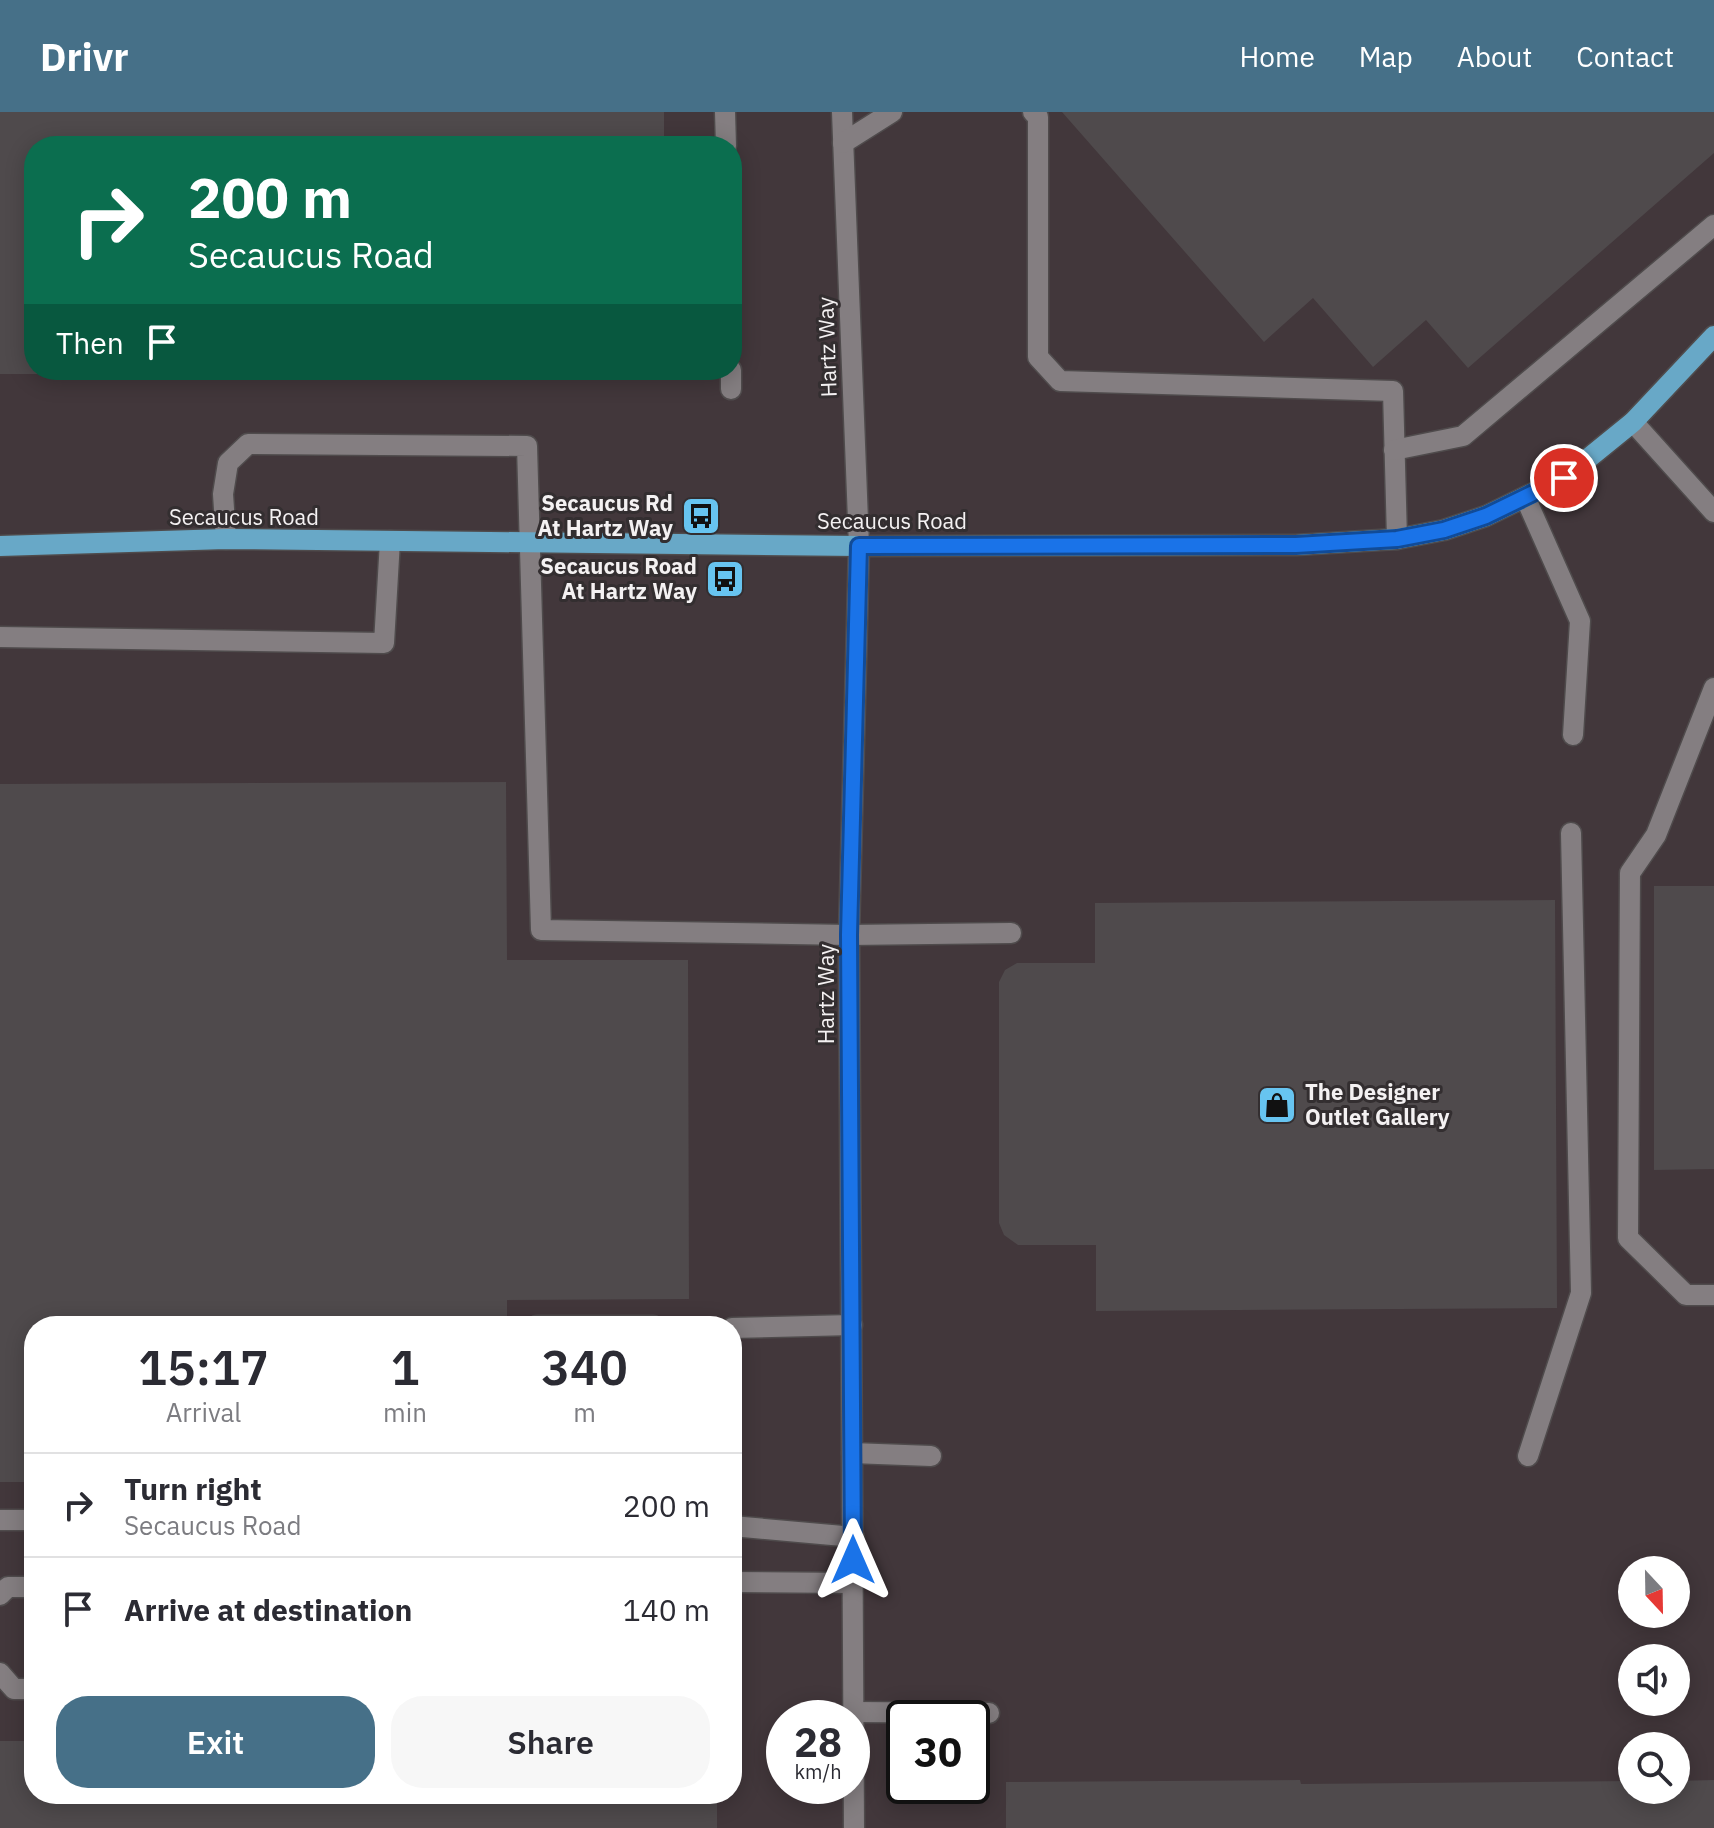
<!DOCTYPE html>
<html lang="en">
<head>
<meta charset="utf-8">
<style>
	:root { --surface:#fff; --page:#f7f7f7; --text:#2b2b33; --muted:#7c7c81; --line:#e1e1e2; --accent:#467088 }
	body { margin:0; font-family:"IBM Plex Sans",sans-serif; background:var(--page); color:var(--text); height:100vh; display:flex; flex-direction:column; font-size:30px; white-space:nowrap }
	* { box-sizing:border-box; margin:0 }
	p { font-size:26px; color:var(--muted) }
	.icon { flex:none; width:44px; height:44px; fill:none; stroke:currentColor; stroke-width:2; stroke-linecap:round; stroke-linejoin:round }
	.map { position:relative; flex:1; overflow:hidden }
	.side { position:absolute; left:24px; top:1204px; width:718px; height:488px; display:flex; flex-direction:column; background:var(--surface); border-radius:32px; box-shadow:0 4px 20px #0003 }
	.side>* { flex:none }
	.hud { position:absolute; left:24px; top:24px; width:718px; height:244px; border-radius:32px; box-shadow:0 4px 20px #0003; background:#0b6e4f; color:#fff; overflow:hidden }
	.needle { width:52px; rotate:158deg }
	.tools { position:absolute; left:1618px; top:1444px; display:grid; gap:16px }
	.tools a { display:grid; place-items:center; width:72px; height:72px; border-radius:50%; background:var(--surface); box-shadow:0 4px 20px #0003; font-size:40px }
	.speed { position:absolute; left:766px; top:1588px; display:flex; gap:16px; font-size:40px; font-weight:700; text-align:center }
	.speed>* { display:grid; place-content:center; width:104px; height:104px; border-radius:50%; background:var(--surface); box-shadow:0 4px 20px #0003; line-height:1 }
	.speed small { font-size:20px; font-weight:400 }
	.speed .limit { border:4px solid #111; border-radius:12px; background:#fff; color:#111 }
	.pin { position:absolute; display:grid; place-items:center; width:68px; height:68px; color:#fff; margin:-34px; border:4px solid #fff; border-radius:50%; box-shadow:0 2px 8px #0007 }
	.me { position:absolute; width:88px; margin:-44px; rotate:0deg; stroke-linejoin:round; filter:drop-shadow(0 0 6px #0008) }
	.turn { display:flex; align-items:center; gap:28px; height:168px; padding:0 32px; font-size:36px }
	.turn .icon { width:104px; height:104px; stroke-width:2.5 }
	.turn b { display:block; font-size:56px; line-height:68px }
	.then { display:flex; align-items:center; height:76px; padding:0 32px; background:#0003; gap:16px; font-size:30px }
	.eta { display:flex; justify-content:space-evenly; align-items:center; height:136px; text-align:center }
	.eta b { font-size:48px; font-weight:600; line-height:56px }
	.action { display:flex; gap:16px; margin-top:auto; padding:16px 32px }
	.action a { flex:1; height:92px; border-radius:32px; background:var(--accent); color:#fff; font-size:32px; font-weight:600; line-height:92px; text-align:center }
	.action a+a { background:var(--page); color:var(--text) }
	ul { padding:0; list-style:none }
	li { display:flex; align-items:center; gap:24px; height:104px; padding:0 32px; border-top:2px solid var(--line) }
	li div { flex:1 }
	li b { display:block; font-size:30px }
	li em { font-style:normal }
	header { display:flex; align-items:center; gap:48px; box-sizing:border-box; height:112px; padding:0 40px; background:var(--accent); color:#fff }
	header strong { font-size:38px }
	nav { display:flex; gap:44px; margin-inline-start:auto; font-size:28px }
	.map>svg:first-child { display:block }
	.built { fill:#42373b; fill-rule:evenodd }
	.building { fill:#4f4a4c }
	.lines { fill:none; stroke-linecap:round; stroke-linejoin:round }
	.minor-casing { stroke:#4f4b4c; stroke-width:23 }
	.major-casing { stroke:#4f4b4c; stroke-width:23 }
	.minor { stroke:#847e81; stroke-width:20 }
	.major { stroke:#68a8c7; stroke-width:20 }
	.route-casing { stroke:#114b97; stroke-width:20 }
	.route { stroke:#1a73e8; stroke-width:14 }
	.labels { text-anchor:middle; stroke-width:6; stroke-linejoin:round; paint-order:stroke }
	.street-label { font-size:22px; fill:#f4f1f2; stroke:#332e30 }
	.poi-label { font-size:22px; font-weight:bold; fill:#f4f1f2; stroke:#332e30; text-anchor:end }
</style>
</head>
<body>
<header>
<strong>Drivr</strong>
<nav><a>Home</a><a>Map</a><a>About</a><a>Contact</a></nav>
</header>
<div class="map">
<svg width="1714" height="1716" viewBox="0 0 1714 1716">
	<rect width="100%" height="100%" fill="#332e30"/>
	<path class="built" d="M0 0H1714V1716H0ZM34 34H732V258H34ZM34 1214H732V1682H34ZM1632 1458H1676V1502H1632ZM1632 1546H1676V1590H1632ZM784 1606H852V1674H784ZM904 1606H972V1674H904ZM1632 1634H1676V1678H1632Z"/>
	<g class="building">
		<path d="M0 0H664V34H34V258H664L663 262H0Z"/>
		<path d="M1062 0H1714V41L1468 256 1426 208 1373 255 1313 186 1264 230Z"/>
		<path d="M735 464V471L717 472V465Z"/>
		<path d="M506 670 507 848H688L689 1187 507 1188V1214H34V1370H0V672Z"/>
		<path d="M1654 774H1714V1057L1654 1058Z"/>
		<path d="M1555 788 1557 1196 1096 1199V1133H1018L1004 1123 999 1111V870L1005 858 1017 851H1095V791Z"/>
		<path d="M0 1629H34V1682H717V1716H0Z"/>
		<path d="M1300 1668 1301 1672 1632 1669V1678H1676V1669L1714 1668V1716H1006V1670Z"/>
	</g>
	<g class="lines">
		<defs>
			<g id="minor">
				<path d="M725 0 726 34"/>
				<path d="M842 0 859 434 849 823 854 1716"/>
				<path d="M1033 0 1038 5V245L1060 269 1393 279 1397 427"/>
				<path d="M843 31 892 0"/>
				<path d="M731 258V277"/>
				<path d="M1633 310 1714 400"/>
				<path d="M1394 338 1463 324 1714 113"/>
				<path d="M1526 387 1580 509 1573 623"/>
				<path d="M226 427 223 382 228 351 248 332 527 334 541 818 849 823 1011 821"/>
				<path d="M0 525 384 531 390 429"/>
				<path d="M1714 576 1656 723 1630 761 1628 1126 1686 1183H1714"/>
				<path d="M537 1214H653"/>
				<path d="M732 1216 852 1213"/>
				<path d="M852 1341 931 1344"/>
				<path d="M1528 1344 1581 1181 1571 721"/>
				<path d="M0 1408H34"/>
				<path d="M732 1414 854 1425"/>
				<path d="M732 1470 853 1471"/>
				<path d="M0 1483 8 1475H34"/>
				<path d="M0 1561 14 1577H34"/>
				<path d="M854 1600 989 1601"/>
			</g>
			<path id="major" d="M0 434 226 427 859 434 1296 433 1397 427 1444 418 1486 404 1564 366 1633 310 1714 224"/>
		</defs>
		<use href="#minor" class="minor-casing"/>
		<use href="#major" class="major-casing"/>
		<use href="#minor" class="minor"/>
		<use href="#major" class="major"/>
	</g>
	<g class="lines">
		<defs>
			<path id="route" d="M853 1448 849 823 859 434 1296 433 1397 427 1444 418 1486 404 1564 366"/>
		</defs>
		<use href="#route" class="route-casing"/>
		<use href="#route" class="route"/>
	</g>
	<defs>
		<symbol id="bus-square" viewBox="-11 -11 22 22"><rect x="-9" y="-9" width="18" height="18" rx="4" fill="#67c4f0" stroke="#332e30"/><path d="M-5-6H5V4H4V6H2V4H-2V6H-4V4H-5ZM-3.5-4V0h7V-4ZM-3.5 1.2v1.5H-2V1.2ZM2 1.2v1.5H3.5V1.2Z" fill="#111"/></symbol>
		<symbol id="shop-square" viewBox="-11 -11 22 22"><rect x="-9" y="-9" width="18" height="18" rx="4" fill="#67c4f0" stroke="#332e30"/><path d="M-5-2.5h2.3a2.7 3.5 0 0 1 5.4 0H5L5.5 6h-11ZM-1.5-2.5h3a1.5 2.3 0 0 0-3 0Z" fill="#111"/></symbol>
	</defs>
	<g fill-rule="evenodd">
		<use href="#bus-square" x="679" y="382" width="44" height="44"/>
		<use href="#bus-square" x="703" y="445" width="44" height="44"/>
		<use href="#shop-square" x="1255" y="971" width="44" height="44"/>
	</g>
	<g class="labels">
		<g class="street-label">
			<text transform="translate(827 235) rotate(-92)" y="8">Hartz Way</text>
			<text x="244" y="413">Secaucus Road</text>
			<text x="892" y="417">Secaucus Road</text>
			<text transform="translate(826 882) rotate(-90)" y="8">Hartz Way</text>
		</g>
		<g class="poi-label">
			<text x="673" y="399">Secaucus Rd<tspan x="673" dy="25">At Hartz Way</tspan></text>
			<text x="697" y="462">Secaucus Road<tspan x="697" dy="25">At Hartz Way</tspan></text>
			<text x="1305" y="988" text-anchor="start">The Designer<tspan x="1305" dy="25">Outlet Gallery</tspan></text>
		</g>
	</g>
</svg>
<div class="tools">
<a><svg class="needle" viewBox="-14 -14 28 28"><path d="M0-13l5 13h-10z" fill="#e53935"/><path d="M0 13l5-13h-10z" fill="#7c7c81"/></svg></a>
<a><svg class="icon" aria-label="sound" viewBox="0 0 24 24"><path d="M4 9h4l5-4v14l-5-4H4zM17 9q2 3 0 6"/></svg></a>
<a><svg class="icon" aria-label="search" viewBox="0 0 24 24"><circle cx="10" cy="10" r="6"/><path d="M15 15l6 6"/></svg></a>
</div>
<div class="speed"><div>28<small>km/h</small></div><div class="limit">30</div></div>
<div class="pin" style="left:1564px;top:366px;background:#d93025"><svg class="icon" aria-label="arrive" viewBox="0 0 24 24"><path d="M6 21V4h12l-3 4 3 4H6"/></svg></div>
<svg class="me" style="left:853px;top:1448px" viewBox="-20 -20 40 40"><path d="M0-17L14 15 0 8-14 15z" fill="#1a73e8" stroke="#fff" stroke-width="4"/></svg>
<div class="hud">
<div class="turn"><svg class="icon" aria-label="right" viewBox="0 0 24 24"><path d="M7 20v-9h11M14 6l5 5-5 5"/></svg><div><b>200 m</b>Secaucus Road</div></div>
<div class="then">Then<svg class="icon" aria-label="arrive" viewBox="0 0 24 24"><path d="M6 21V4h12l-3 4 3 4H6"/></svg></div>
</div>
<section class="side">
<div class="eta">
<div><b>15:17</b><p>Arrival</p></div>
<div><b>1</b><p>min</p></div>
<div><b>340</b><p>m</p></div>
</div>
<ul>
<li><svg class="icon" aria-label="right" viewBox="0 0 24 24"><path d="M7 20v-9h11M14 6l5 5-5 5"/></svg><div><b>Turn right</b><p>Secaucus Road</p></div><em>200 m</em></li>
<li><svg class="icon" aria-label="arrive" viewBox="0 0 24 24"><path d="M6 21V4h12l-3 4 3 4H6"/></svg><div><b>Arrive at destination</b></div><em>140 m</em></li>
</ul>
<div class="action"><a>Exit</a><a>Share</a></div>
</section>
</div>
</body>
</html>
